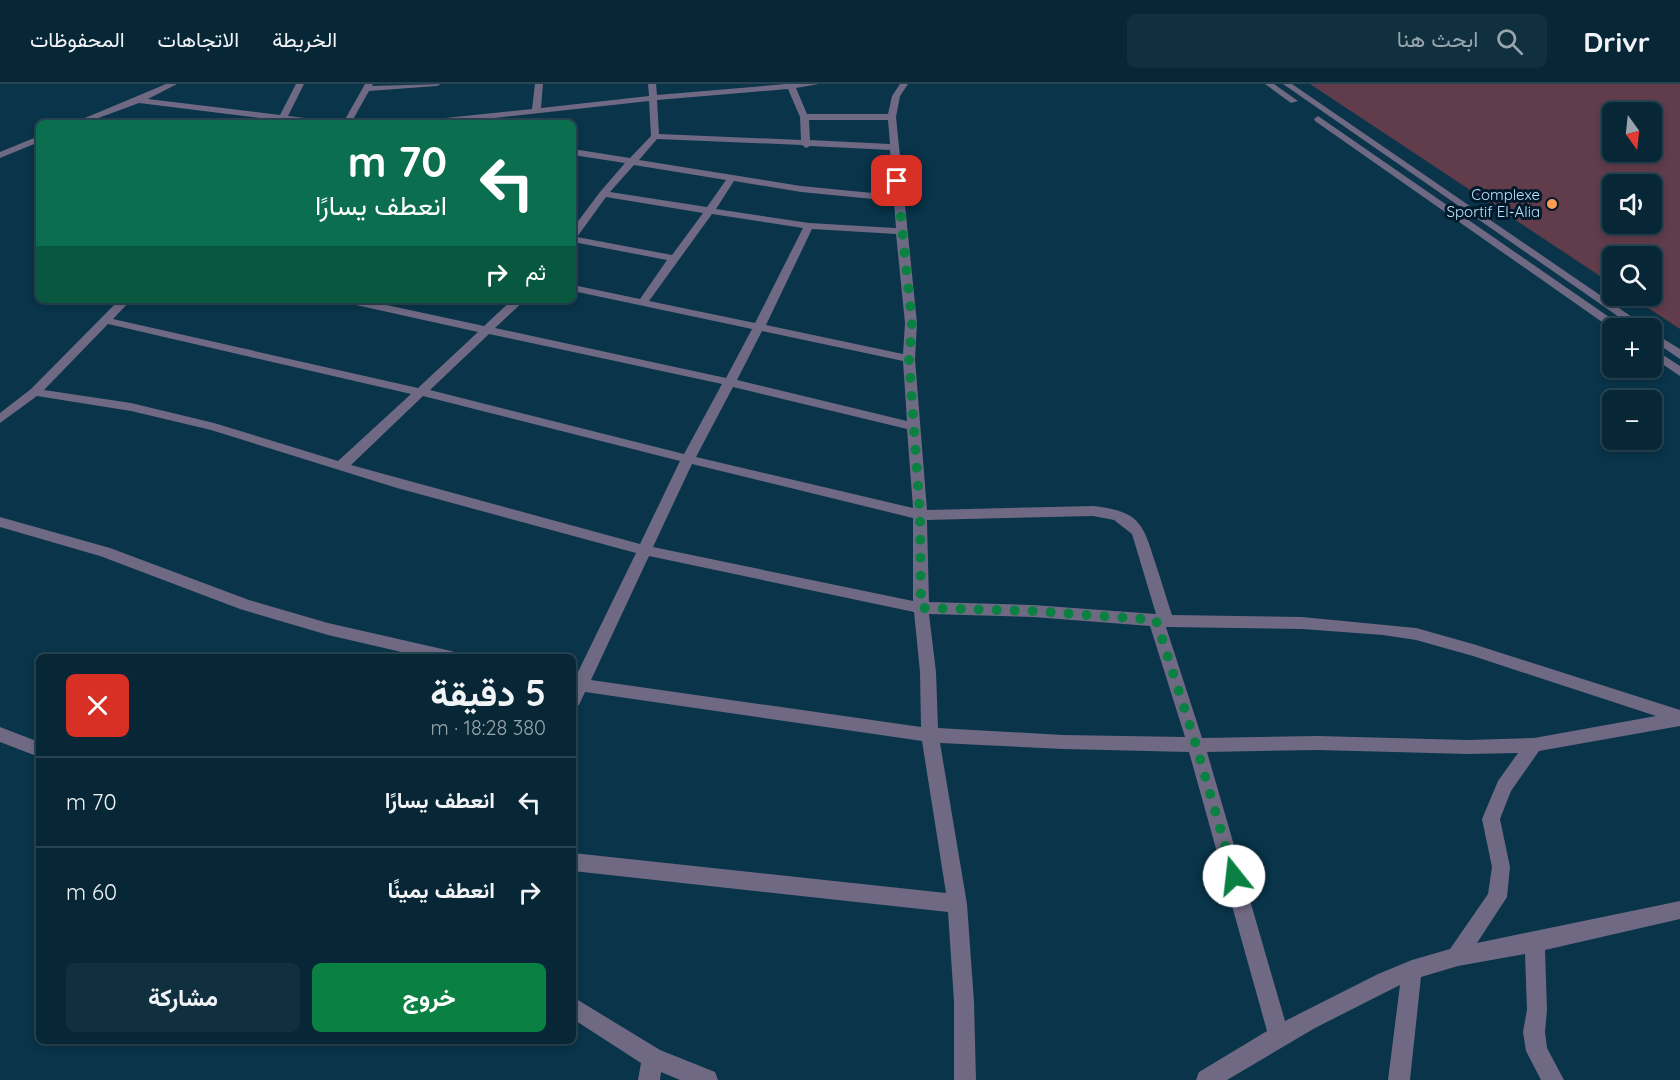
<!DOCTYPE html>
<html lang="ar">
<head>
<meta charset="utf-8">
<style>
	:root { --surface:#072737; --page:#102f3f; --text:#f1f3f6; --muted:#98a5ad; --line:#284452; --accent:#0b8043 }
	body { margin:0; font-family:Quicksand,Vazirmatn,sans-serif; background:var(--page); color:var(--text); direction:rtl; height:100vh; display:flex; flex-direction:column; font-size:22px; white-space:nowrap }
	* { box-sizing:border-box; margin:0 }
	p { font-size:20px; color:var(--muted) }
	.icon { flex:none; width:33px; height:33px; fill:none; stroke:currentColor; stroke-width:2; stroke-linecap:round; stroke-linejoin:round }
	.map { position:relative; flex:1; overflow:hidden; direction:ltr }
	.sheet { position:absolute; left:36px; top:570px; width:540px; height:390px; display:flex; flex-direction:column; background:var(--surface); border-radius:9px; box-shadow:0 3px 9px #0003,0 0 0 2px var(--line); direction:rtl }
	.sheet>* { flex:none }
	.guide { position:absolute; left:36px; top:36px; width:540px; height:183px; border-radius:9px; box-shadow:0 3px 9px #0003,0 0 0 2px var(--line); direction:rtl; background:#0b6e4f; color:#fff; overflow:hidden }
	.needle { width:39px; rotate:165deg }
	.tools { position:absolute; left:1602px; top:18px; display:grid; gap:12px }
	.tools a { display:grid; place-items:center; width:60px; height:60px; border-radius:9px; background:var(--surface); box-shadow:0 3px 9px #0003,0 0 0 2px var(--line); font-size:30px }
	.pin { position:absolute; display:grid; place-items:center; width:51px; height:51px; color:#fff; margin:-26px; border-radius:12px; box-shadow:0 3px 9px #0006 }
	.me { position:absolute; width:66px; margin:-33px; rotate:344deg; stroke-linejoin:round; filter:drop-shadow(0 0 4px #0008) }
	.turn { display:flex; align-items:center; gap:21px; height:126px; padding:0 30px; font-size:27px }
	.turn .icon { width:78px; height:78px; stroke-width:2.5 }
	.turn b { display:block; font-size:42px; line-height:51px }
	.then { display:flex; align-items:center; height:57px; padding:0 30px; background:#0003; gap:12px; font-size:22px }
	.round { display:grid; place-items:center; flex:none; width:63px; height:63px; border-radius:9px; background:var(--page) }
	.overview { display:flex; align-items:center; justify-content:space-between; height:102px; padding:0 30px }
	h1 { font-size:36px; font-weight:700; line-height:45px }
	.primary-button { display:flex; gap:12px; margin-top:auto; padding:12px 30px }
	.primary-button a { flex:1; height:69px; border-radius:9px; background:var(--accent); color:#fff; font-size:24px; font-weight:700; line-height:69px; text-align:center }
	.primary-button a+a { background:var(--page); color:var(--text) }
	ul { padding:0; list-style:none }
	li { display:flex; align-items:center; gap:18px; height:90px; padding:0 30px; border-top:2px solid var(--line) }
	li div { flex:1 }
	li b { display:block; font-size:22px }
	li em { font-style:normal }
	header { display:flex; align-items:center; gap:36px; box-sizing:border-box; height:84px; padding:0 30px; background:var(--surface); border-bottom:2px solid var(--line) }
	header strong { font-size:28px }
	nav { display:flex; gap:33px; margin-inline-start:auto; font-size:21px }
	.search { width:420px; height:54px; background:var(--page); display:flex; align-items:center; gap:15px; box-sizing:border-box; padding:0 21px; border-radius:9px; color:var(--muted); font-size:22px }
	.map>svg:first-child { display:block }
	.green { fill:#613c4a; fill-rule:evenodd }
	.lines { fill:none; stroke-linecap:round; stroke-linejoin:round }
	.minor { fill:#6f6983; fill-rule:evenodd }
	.route { stroke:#0b8043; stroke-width:10; stroke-dasharray:0 18 }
	.poi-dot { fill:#fc9d54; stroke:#001a2b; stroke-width:2 }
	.labels { text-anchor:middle; stroke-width:6; stroke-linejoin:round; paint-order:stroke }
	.far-poi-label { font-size:15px; fill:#bde1f8; stroke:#001a2b; text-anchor:end }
</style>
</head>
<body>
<header>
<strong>Drivr</strong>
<div class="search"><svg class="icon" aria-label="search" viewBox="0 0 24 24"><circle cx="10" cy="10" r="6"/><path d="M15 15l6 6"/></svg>ابحث هنا</div>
<nav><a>الخريطة</a><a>الاتجاهات</a><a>المحفوظات</a></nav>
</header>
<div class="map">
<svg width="1680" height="996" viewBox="0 0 1680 996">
	<rect width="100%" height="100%" fill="#093449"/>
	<path class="green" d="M1310 0H1680V245L1630 212H1652V172H1612V200ZM1652 28V68H1612V28ZM1612 100H1652V140H1612Z"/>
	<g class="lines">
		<g class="minor">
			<path d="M166 0H177L148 15 280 31 296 0H304L288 32 322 36 326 39H301L139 19 85 39H73Z"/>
			<path d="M365 0H373L372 2 441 0 437 2 369 7 351 39H343Z"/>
			<path d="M535 0H543L541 24 649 12 648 0H656L657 11 786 0H819L796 4 807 30H888L892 12 900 0H908L900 12 896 33 917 239 915 275 927 426 1093 422C1138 427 1143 438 1155 478 1161 496 1166 513 1172 531L1302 533 1416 544 1473 560 1680 626V642L1539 667 1511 707 1500 735 1510 783 1507 813 1477 859 1680 817V835L1545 866 1547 926 1545 948 1547 964 1564 996H1541L1526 967 1523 948 1527 926 1525 870 1458 882 1421 893 1410 996H1388L1400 901 1315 944 1227 996H1196L1199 988 1267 947 1189 668 1063 665 940 659 967 820 974 918 976 996H954V918L948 828 573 787V769L946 809 922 657 585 608 579 621 573 623V593L575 594 636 469 397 404 211 346 131 327 37 312 0 339V329L31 305 119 216H131L113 235 418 304 478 248 347 219 341 216H363L484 242 512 216H525L495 244 726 294 752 245 573 207V201L640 215 667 176 573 158V144L600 108 625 79 573 71V65L630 74 651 52 649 17 450 39H422L426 36 532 25ZM788 5 800 33 801 56 659 50 657 16ZM809 36H888L890 60 810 56ZM657 55 802 61 806 64 810 62 890 66 893 111 801 102 639 76ZM634 81 726 96 707 123 610 108ZM734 97 801 108 894 117 896 144 809 139 716 125ZM606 113 703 129 672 171 577 153ZM712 130 803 144 755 239 649 217ZM812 145 896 150 905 239 903 270 766 241ZM108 240 411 310 338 377 214 339 131 319 44 306ZM762 247 903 277 907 337 737 296ZM489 250 722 300 684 370 430 306ZM733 303 907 345 913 424 696 373ZM423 312 680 377 640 460 351 381ZM692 380 913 434V517L653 463ZM1093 432 1114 436 1132 450 1156 530 1033 521 929 518 927 436ZM649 472 914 528 920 588 921 643 591 596ZM929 530 1033 533 1150 542 1185 653 1063 651 938 644 936 588ZM1166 543 1302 545 1383 551 1416 556 1473 572 1656 632 1534 654 1468 656 1318 652 1202 654ZM1318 666 1468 670 1518 669 1498 697 1482 735 1492 783 1488 810 1450 865 1412 876 1378 890 1285 937 1207 668Z"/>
			<path d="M1265 0H1274L1298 17 1291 19Z"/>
			<path d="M1283 0H1292L1648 244H1635Z"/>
			<path d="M1318 32 1622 242 1623 244 1612 245 1315 37 1314 35Z"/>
			<path d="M39 52V58L0 74V68Z"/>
			<path d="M1652 248 1680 265V275L1652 256Z"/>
			<path d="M1652 264 1680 282V292L1652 273Z"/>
			<path d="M0 433 110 464 249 516 328 539 451 567 457 569 459 573H423L328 551 240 525 100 472 0 443Z"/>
			<path d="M0 643 39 658V673L0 658Z"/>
			<path d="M573 913 660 966 715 988 718 996H680L661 988 660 996H638L641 979 573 935Z"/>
		</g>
	</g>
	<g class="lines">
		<path class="route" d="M897 97 912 239 909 275 920 431 921 524 1033 527 1156 536 1196 661 1234 792"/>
	</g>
	<circle class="poi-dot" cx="1552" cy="120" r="6"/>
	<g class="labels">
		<g class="far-poi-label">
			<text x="1540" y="116">Complexe<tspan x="1540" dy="17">Sportif El-Alia</tspan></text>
		</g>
	</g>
</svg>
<div class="tools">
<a><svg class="needle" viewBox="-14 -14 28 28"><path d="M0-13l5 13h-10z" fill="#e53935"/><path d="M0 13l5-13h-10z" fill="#98a5ad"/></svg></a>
<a><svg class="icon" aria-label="sound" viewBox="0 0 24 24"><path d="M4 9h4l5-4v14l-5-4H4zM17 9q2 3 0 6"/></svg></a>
<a><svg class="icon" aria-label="search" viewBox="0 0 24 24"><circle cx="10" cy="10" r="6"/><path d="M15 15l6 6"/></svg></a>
<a>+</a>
<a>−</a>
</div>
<div class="pin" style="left:897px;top:97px;background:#d93025"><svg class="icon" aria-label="arrive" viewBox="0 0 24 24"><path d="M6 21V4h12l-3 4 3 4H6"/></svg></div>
<svg class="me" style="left:1234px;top:792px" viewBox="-20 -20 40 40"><circle r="19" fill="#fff"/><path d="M0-13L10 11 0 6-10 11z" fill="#0b8043"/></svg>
<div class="guide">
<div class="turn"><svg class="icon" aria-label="left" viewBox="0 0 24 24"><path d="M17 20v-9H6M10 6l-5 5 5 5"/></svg><div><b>70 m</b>انعطف يسارًا</div></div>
<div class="then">ثم<svg class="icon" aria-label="right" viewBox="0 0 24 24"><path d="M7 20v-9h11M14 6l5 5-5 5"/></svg></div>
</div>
<section class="sheet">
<div class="overview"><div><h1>5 دقيقة</h1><p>380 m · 18:28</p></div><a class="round" style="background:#d93025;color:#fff"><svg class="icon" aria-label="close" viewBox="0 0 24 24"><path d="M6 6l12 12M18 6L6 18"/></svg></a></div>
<ul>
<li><svg class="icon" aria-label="left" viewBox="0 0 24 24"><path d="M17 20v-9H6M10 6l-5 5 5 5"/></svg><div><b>انعطف يسارًا</b></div><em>70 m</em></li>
<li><svg class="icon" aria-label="right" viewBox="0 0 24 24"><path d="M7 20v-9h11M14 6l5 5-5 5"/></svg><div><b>انعطف يمينًا</b></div><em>60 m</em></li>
</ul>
<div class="primary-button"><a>خروج</a><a>مشاركة</a></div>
</section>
</div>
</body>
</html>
